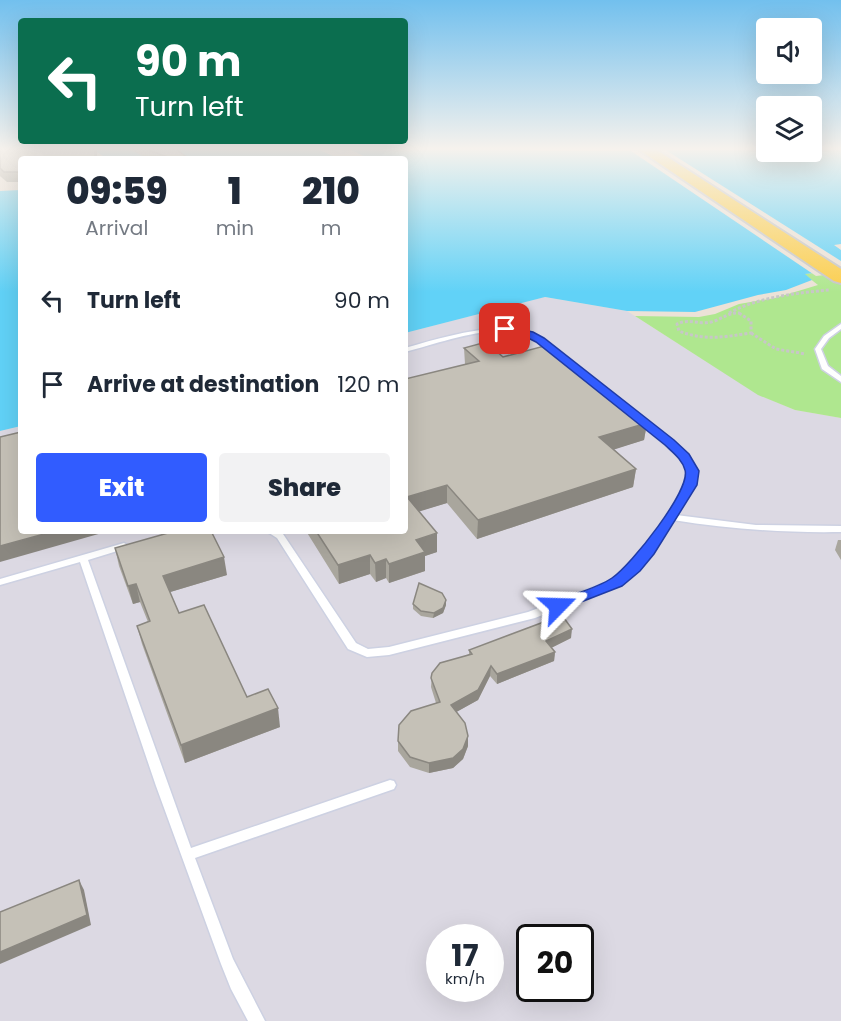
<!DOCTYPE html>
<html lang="en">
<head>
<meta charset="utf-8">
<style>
	:root { --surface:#fff; --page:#f2f2f3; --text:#1f2937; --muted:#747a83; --accent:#315cff }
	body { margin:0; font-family:Poppins,sans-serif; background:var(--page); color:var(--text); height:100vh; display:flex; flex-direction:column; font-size:22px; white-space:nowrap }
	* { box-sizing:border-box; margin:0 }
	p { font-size:20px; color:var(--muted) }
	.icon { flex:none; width:33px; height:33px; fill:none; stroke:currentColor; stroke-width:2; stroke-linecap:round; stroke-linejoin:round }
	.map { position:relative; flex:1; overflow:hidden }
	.side { position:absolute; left:18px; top:156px; width:390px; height:378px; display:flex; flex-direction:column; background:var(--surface); border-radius:6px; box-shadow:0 6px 24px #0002 }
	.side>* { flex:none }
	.hud { position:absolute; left:18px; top:18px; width:390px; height:126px; border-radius:6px; box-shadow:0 6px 24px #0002; background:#0b6e4f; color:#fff; overflow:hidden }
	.fabs { position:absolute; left:756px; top:18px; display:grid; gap:12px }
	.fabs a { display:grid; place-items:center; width:66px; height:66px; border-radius:6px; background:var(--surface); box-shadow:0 6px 24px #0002; font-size:30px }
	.speed { position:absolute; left:426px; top:924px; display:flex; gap:12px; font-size:30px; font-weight:700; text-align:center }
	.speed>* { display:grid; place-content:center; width:78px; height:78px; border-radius:50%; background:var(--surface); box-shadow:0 6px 24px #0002; line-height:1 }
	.speed small { font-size:15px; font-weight:400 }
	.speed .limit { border:3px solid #111; border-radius:9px; background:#fff; color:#111 }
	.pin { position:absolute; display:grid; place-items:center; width:51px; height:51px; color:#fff; margin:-26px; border-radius:12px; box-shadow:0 3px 9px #0006 }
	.me { position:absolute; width:66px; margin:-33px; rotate:68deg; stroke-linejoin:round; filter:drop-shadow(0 0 4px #0008) }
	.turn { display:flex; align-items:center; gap:21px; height:126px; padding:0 18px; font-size:27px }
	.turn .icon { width:78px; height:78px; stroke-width:2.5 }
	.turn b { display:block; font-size:42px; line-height:51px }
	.eta { display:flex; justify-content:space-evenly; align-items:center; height:102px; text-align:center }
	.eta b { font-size:36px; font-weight:800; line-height:42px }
	.action { display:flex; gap:12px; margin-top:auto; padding:12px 18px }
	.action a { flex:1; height:69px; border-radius:6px; background:var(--accent); color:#fff; font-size:24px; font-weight:800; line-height:69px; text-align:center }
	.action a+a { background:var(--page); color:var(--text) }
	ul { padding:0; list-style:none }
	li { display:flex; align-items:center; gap:18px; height:84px; padding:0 18px }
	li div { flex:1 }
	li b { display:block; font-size:22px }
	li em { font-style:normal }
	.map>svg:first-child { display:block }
	.industrial { fill:#dcd9e3; fill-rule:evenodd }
	.green { fill:#afe78f }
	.water { fill:#61d2f7 }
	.pier { fill:#ece2d7 }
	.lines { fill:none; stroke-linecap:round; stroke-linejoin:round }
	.service-casing { stroke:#cdd1e2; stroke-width:3 }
	.primary-casing { stroke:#c7c7c7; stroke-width:4 }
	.path { stroke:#c7c7c7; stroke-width:3; stroke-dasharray:3 2; stroke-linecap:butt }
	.service { fill:#fff; fill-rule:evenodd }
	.primary { fill:#fbce4d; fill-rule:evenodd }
	.wall { fill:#a9a69d }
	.shaded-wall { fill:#8a8780 }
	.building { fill:#c5c1b7; stroke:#8a8780; stroke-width:1.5 }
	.route { fill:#315cff; stroke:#203ca6; stroke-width:1.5 }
</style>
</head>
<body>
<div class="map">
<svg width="841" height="1021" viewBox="0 0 841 1021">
	<rect width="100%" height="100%" fill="#ece2d7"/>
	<path class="industrial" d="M544 297 627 311 759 395 795 410 841 418V1021H0V431L21 426V531H405V333ZM440 938H490V988H440ZM530 938H580V988H530Z"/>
	<path class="green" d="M841 270V418L795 410 758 395 635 316 699 317 715 314 739 304 775 298 818 285 804 274Z"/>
	<g class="water">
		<path d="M93 149H318L339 159H107Z"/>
		<path d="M349 149H528C536 152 576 150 589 151L766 149V152H812V149H841V244L834 245 841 250V270L805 274 812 280 786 290 758 295 695 312 627 311 545 297 405 333V159H364L368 158Z"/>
		<path d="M21 190V426L0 431V191Z"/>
	</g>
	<path class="pier" d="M628 149H664L841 261V273L816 276Z"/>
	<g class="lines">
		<defs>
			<g id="service">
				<path d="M334 149H340L344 152 340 153Z"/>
				<path d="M841 324V329L829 338 821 349 828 366 841 376V382L822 369 815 349 824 336Z"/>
				<path d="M500 328C525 329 540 335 560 352L558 353H554C545 347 536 339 526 335 489 323 441 343 405 352V348C436 339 467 330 500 328Z"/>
				<path d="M634 415H640C657 430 706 461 694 487 690 496 682 506 676 515L756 525 841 526V532C784 533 729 529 673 520L652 553 638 569 619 584 535 618 389 655 367 657 348 649 277 538 266 531H278L283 534 356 643 368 649 389 647 528 612 613 580 632 565 646 549 687 485 688 471 681 458 634 419 633 417Z"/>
				<path d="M124 543 129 546 127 548 88 560 191 848 390 780 394 781 396 785 394 789 195 858 233 959 265 1021H248L231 989 221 964 156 786 80 562 0 585V579Z"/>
			</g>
			<path id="primary" d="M638 149H655L841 269V283L834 281Z"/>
		</defs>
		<use href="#service" class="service-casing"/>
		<use href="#primary" class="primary-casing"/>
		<g class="path">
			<path d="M729 313C759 297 796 293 829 290"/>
			<path d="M739 313 751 321V333C725 337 704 341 679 331L677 324C689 318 699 325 711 322 721 320 728 312 739 313Z"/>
			<path d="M751 333 776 349 806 354"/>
		</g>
		<use href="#service" class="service"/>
		<use href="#primary" class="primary"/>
	</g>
	<g class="wall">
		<path d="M0 149 21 159V182H7L0 176Z"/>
		<path d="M129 149H176L189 159H148Z"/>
		<path d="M464 348 503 357 647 423 644 440 614 449 636 469 633 487 477 539 447 503 419 511 437 552 425 556V571L389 583 386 578 376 582 370 574 339 584 306 531H405L465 364Z"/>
		<path d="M838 540H841V560L835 550Z"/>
		<path d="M115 548 227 575 170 592 179 613 247 697 280 727 185 763 142 644 137 626 148 622 140 602 133 604 119 566Z"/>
		<path d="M413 604 446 605 443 613 433 618 421 616 413 609Z"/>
		<path d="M571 638 551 648 555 652 554 661 497 684 490 676 478 700 456 712 468 746 463 759 453 768 429 773 410 767 398 751V741L436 703 431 687 432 673 469 654V650Z"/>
	</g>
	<g class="shaded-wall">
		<path d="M95 149H97V159H92Z"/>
		<path d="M647 423 644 440 597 455 599 437Z"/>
		<path d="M636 469 633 487 477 539 478 520Z"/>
		<path d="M447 485V503L408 515 407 497Z"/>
		<path d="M55 531H109L0 562V546Z"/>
		<path d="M437 533V552L425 556V571L389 583V564L416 540Z"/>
		<path d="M370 555V574L339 584 338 565Z"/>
		<path d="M224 557 227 575 167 593 163 576Z"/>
		<path d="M386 559V578L376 582 375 563Z"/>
		<path d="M136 584 140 602 133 604 128 586Z"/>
		<path d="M446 600V605L443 613 433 618 434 613Z"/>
		<path d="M572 629 571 638 545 651 546 641Z"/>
		<path d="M555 652 554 661 497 684V674Z"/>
		<path d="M491 666 490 676 478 700 451 715V705Z"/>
		<path d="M278 708 280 727 185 763 181 745Z"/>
		<path d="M468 736V746L463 759 453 768 429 773V763Z"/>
		<path d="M79 880 84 890 91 925 0 964V952Z"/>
	</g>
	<g class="building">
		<path d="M0 149H95V158L92 159H21V172H4L0 168Z"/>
		<path d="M146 149H176L189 159H173Z"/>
		<path d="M486 342 503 357 548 345 647 423 599 437 636 469 478 520 447 485 407 497 437 533 416 540 425 552 389 564 386 559 375 563 370 555 338 565 316 531H405V379L479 361 464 348Z"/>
		<path d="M21 432V531H55L0 546V437Z"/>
		<path d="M175 531H211L224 557 163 576 179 613 204 605 247 697 268 689 278 708 181 745 137 626 150 621 136 584 128 586 115 548Z"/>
		<path d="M419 583 442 593 446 600 443 608 434 613 421 611 413 604Z"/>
		<path d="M550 616 564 618 572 629 546 641 555 652 497 674 491 666 478 690 451 705 465 723 468 736 463 749 453 758 429 763 410 757 398 741 399 725 411 711 440 702 431 678 432 673 440 663 472 654 469 650 541 623Z"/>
		<path d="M79 880 87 915 0 952V912Z"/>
	</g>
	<linearGradient id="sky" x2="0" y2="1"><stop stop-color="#72c0ee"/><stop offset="0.51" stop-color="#f6f2ed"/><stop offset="1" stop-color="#f6f2ed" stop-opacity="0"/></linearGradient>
	<rect width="841" height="292" fill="url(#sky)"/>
	<path class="route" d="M505 326 533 332 544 338 674 440 689 454 699 471 697 485 654 554 640 571 622 586 558 611 553 610 551 606 553 602C572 594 596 589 612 578 631 565 691 490 685 470 682 459 672 452 665 445L536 342 526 337 501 332 499 329Z"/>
</svg>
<div class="fabs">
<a><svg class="icon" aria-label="sound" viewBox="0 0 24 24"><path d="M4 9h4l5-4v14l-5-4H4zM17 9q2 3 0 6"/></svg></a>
<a><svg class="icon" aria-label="layers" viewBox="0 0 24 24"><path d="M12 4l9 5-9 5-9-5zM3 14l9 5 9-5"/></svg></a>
</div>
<div class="speed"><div>17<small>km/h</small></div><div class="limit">20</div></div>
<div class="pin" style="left:505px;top:329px;background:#d93025"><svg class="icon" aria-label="arrive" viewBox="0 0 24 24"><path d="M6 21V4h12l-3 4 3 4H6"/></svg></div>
<svg class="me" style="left:558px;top:606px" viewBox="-20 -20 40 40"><path d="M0-17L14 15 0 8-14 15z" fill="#315cff" stroke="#fff" stroke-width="4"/></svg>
<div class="hud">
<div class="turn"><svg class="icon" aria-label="left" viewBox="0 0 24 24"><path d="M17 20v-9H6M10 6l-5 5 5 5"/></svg><div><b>90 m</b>Turn left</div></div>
</div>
<section class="side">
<div class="eta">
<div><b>09:59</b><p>Arrival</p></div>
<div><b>1</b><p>min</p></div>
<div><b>210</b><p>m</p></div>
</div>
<ul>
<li><svg class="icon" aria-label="left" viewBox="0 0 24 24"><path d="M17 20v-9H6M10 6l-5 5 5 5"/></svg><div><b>Turn left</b></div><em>90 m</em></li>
<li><svg class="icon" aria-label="arrive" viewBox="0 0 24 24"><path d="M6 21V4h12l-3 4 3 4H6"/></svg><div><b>Arrive at destination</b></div><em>120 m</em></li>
</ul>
<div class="action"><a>Exit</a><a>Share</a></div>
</section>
</div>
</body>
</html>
